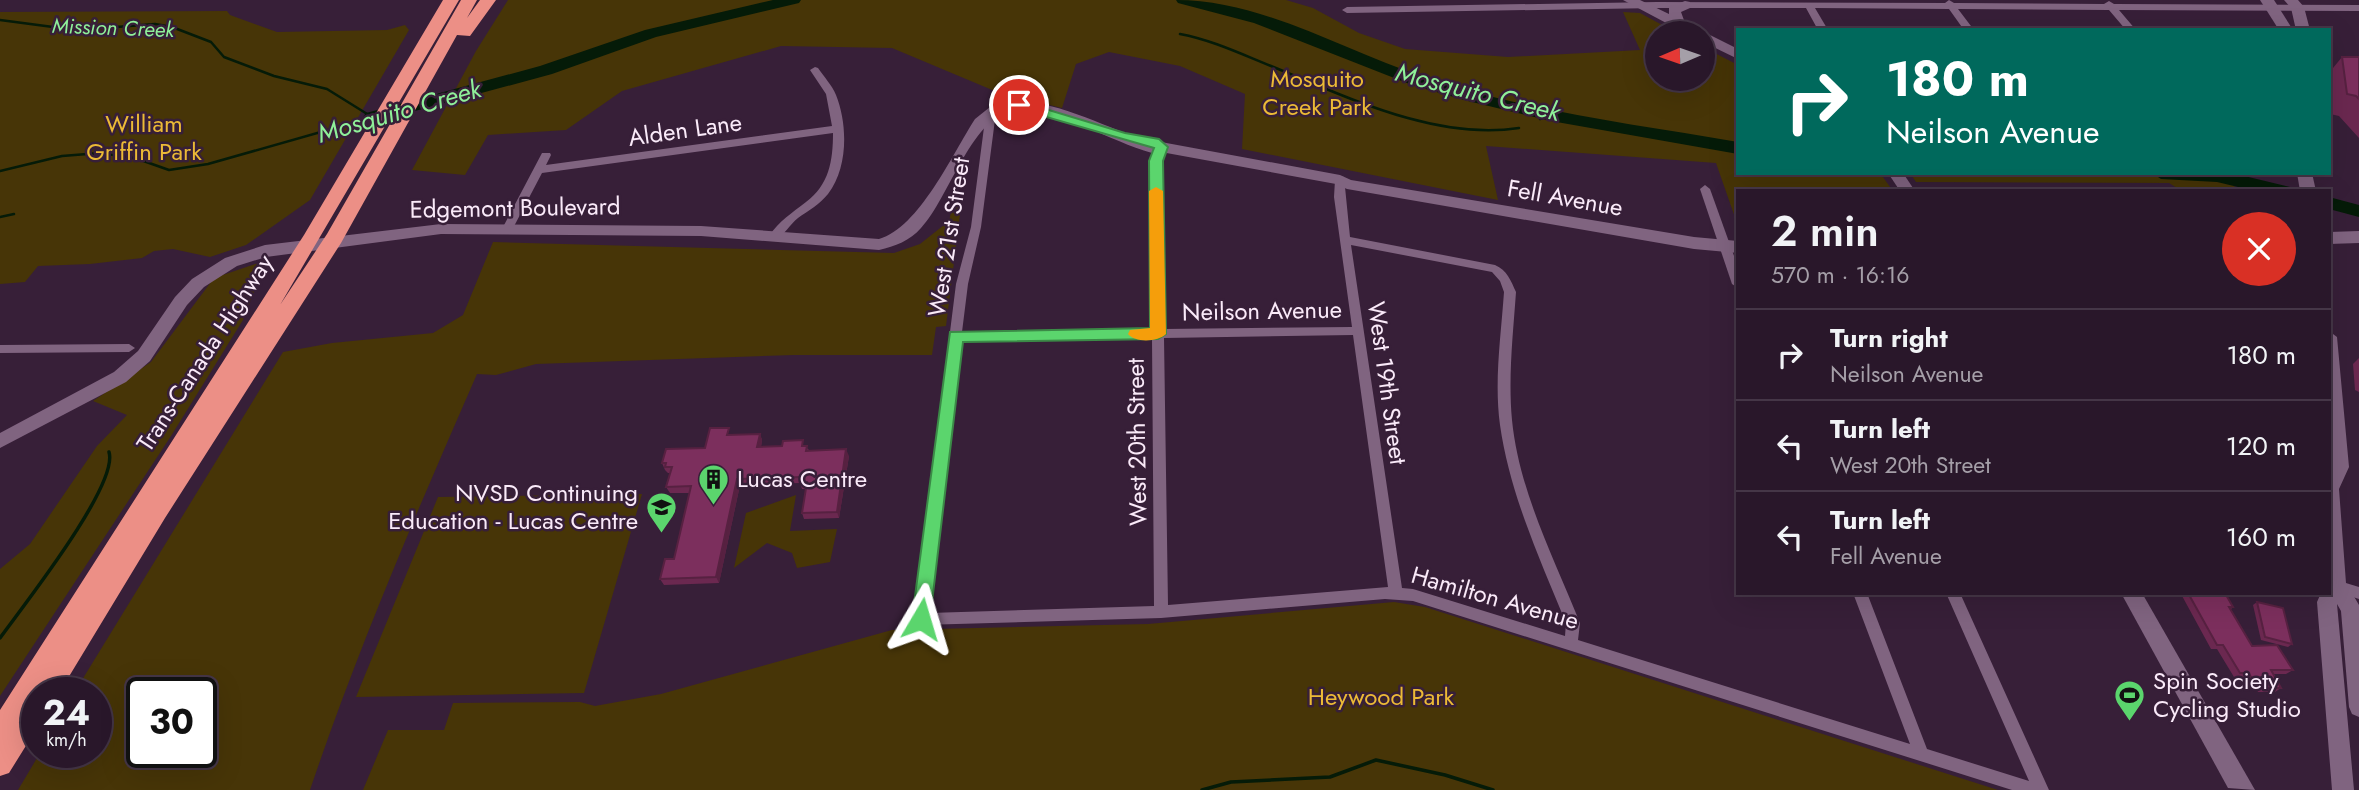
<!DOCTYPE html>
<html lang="en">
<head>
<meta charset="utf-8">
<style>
	:root { --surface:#29172a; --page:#352436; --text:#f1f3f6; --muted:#a59fa8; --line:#453647 }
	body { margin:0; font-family:Jost,sans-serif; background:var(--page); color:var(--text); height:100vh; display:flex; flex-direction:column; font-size:26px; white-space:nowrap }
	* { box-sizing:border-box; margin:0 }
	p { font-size:23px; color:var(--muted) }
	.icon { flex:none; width:38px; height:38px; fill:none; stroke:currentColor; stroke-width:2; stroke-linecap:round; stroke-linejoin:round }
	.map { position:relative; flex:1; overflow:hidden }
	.drawer { position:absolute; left:1736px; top:189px; width:595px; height:406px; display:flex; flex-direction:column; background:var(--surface); border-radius:0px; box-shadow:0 7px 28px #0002,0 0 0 2px var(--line) }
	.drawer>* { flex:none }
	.banner { position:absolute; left:1736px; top:28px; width:595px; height:147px; border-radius:0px; box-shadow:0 7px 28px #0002,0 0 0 2px var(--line); background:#00695c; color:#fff; overflow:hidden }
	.needle { width:46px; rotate:268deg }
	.tools { position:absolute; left:1645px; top:21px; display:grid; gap:14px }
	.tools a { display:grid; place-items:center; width:70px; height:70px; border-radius:50%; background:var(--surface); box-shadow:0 7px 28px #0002,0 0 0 2px var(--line); font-size:35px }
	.speed { position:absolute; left:21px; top:677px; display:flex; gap:14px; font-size:35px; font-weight:700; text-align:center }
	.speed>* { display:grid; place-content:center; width:91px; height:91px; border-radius:50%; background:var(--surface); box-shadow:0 7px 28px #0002,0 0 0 2px var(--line); line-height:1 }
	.speed small { font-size:18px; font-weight:400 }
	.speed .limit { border:4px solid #111; border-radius:10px; background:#fff; color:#111 }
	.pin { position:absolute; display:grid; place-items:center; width:60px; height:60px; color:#fff; margin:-30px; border:4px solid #fff; border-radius:50%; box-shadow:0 2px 7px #0007 }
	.me { position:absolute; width:77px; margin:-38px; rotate:7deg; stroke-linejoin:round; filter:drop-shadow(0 0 5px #0008) }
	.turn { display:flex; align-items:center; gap:24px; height:147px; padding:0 35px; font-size:32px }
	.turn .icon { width:91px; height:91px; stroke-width:2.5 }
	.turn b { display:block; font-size:49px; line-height:60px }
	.round { display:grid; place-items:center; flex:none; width:74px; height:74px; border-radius:37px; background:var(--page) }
	.headline { display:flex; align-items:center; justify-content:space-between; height:119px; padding:0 35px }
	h1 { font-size:42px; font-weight:600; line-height:52px }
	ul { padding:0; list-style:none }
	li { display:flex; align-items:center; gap:21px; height:91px; padding:0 35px; border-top:2px solid var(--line) }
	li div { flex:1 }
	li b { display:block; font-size:26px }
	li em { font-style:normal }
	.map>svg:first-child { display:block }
	.green { fill:#473507; fill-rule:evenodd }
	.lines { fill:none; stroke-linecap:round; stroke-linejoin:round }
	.stream-far1 { stroke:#051b08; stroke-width:2.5 }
	.stream { stroke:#051b08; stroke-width:3.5 }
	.river { fill:#051b08; fill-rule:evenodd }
	.street { fill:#806480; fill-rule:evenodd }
	.secondary { fill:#806480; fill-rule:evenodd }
	.highway { fill:#ec8f86; fill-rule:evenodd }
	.wall { fill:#6b2850 }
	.shaded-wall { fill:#572141 }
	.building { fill:#7c2f5d; stroke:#572141; stroke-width:2 }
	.route { fill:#5bd56d; stroke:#3b8a47; stroke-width:2 }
	.slow { fill:#f59e0b }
	.labels { text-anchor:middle; stroke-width:5; stroke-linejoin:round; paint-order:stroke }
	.far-water-label { font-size:21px; font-style:italic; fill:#8ff099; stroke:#371f38 }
	.park-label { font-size:24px; fill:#ecba36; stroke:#371f38 }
	.street-label { font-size:24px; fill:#faeaf9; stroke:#371f38 }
	.poi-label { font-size:24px; fill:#faeaf9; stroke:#371f38; text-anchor:start }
	.water-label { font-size:26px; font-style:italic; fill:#8ff099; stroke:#371f38 }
</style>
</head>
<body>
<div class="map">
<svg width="2359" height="790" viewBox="0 0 2359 790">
	<rect width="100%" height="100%" fill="#371f38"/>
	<g class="green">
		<path d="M508 0H1286L1313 8 1359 33 1405 49 1508 57 1640 50 1623 12 1640 13 1677 33H1657V79H1703V47L1738 65V173H1880L1893 191H1738V226L1716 163 1486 146 1498 200 1242 149 1245 94 1180 66 1109 52 1076 64 1062 108 997 92 892 48 781 46 622 91 566 130 488 135 465 175 412 170 476 51Z"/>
		<path d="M227 11 230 15 277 32 387 30 405 25 409 30 310 200 246 245 210 257 173 249 154 251 142 258 90 264 38 266 25 282 0 284V12Z"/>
		<path d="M1910 173H2218L2240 191 2177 188 2169 183 1916 182Z"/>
		<path d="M963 190 946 326 936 327 932 355H794L536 364 496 375 477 374C417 511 358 648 310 790H18L40 753 96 752V693H74L283 352 332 343 433 333 463 315 493 242 894 253 920 244 949 221 953 204ZM142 693H201V752H142Z"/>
		<path d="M267 260 243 320 171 436 0 696V569L30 544 97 446 127 415 93 401 151 362 214 278Z"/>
		<path d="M642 494 584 693 356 697 438 497Z"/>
		<path d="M796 495 790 531 837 529 830 562 797 568 792 553 767 543 734 568 746 513Z"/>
		<path d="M1394 602 1425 607 1998 790H363L388 730H444L453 703 580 702 595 706 661 694 892 630 1148 624Z"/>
	</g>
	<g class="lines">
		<g class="stream-far1">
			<path d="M0 20 53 27 104 28 155 24 172 27 211 42 224 57 274 76 327 89 372 117"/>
			<path d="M1180 34C1212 40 1241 54 1271 66 1347 97 1436 141 1519 128"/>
			<path d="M1540 119 1551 115"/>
			<path d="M0 171 62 156 100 153 135 158 169 170 208 164 370 118"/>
			<path d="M0 217 14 214"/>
		</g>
		<g class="stream">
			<path d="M0 638C23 606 119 485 109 452"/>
			<path d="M1202 790 1231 782 1330 777 1376 760 1445 775 1493 790"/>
		</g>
		<g class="river">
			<path d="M773 0H801L799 3 656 37 552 74 378 121H366L363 117 366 113 540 66 645 30Z"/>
			<path d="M1176 0C1262 0 1344 51 1424 77 1525 111 1633 124 1738 142V154L1551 121 1468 101 1412 85 1254 23 1178 3Z"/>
			<path d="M2152 173H2232L2290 187 2293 191H2255L2217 182 2161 179Z"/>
			<path d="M2329 197 2359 205V217L2329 209Z"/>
		</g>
		<g class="street">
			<path d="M1949 0 1954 3 2104 4 2109 1 2114 4 2359 5V11L2119 10 2136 30H2126L2109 10 1958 9 1974 30H1964L1949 9 1815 8 1828 30H1818L1806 8H1657L1347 13 1342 10 1347 7 1657 2 1945 3Z"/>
			<path d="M815 67 818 68C824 77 832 85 836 95 848 125 848 168 828 194 820 204 808 211 798 218 790 224 784 236 775 240L769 236C779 221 792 213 806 202 829 185 833 161 833 133L542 173 511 232 507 233 502 229 542 153H550L551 155 546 165 832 126 826 94 810 70Z"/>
			<path d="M991 109 996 112 981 227 968 284 962 332 1152 329 1151 161 1156 147 1161 144 1166 147 1161 161 1164 329 1352 327 1334 197 1335 180 1340 176 1344 177 1350 237 1495 265C1507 270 1511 281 1516 292 1513 335 1508 377 1512 420 1519 491 1554 558 1580 623L1578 640 1910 744 1853 593H1867L1927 749 2029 781 1946 593H1960L2049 790H2012L1413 601 1385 599 1161 618 921 625 916 623 914 619 956 284 971 227 986 112ZM1351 245 1492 272 1500 281 1504 292C1501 336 1494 381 1500 425 1510 495 1540 559 1566 623L1565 636 1413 589 1402 588ZM1353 335 1388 587 1168 605 1164 338ZM1152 338 1154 606 929 613 961 340Z"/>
			<path d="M1705 185 1710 189 1738 267V288L1732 284 1700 189Z"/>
			<path d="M129 344 135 348 129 352 0 353V345Z"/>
			<path d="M2336 580 2359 587V599L2331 590 2329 586 2331 582Z"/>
		</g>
		<g class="secondary">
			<path d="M1623 0H1640L1669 14V7L1685 1 1690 2V8L1681 12 1685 23 1702 33H1685Z"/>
			<path d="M2260 0H2274L2293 30H2279Z"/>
			<path d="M2284 0H2298L2304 7 2310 30H2296L2291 8Z"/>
			<path d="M1702 33 1708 34 1738 49V59L1703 42Z"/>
			<path d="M1007 101C1058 99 1105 128 1153 143L1161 142 1340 175 1351 180 1694 237 1738 241V253L1694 249 1347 189 1336 184 1161 152 1152 153C1109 141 1065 111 1020 110 973 109 950 198 921 228 910 241 895 246 879 250L701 236 441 234 266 257 237 266 204 287 187 305 150 361 126 382 0 448V433L114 372 138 351 175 297 192 279 225 258 265 245 441 224 701 226 879 239C919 228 953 153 975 119L990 107Z"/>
			<path d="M1888 173H1903L1915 191H1900Z"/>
			<path d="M2297 173H2312L2316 191H2300Z"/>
			<path d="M2359 231V243L2329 244V232Z"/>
			<path d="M2329 331 2337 337 2349 467 2339 489 2346 583 2359 605V717L2352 714 2349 707 2341 611 2337 604 2354 790H2332L2317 602 2321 593H2329Z"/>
			<path d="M2121 593H2142L2255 790 2228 788Z"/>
		</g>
		<path class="highway" d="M443 0H459L280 305 327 234 461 0H477L467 18 480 0H496L470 36 457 35 341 243 165 518 59 693H37V728L9 773 0 776V710L304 235Z"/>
	</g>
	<g class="wall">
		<path d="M2342 57H2359V138L2339 116 2330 114 2329 104V73Z"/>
		<path d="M2359 358V392L2355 390 2353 364Z"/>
		<path d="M732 434H760L762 440 761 447 805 446 809 450 849 456 839 518 804 519 802 513 806 489H802L800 483 740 485 719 583 664 585 660 579 674 559 690 493H670L666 487 670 473H668L665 470 662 463 705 448Z"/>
		<path d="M2182 593H2225L2233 607 2230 610 2252 646 2293 670 2286 674H2273L2281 688 2275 692H2258L2252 683H2246L2242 677H2234L2217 649H2211L2181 594Z"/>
		<path d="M2257 602 2292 644 2288 647 2261 640 2253 605Z"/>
	</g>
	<g class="shaded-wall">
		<path d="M760 434 762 440 760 454 757 447Z"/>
		<path d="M846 449 849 456 839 518 837 512Z"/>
		<path d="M737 479 740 485 719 583 716 577Z"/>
	</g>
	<g class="building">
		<path d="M2342 57H2359V99L2356 96 2347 94Z"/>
		<path d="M710 428H729L727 435 760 434 757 447 782 446 783 441 803 440 802 446H807L806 451 846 449 837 512 802 513 807 482H800L801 477 737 479 716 577 660 579 665 559H674L691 486 666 487 672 467H665L666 463H662L666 449 705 448Z"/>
		<path d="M2188 593H2225L2233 607H2229L2252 646 2277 645 2293 670H2271L2281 688H2264L2258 678H2252L2248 673H2240L2223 645H2217Z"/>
		<path d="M2257 602 2283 608 2292 644 2265 637Z"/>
	</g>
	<path class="route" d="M1019 101 1125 133 1159 139 1168 147 1163 161 1166 334 1158 339 963 342 930 619 927 625 921 627 914 625 912 619 950 332 1150 328 1149 161 1154 148 1015 108V102Z"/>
	<path class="slow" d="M1156 187 1163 191 1166 334C1158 342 1135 343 1128 334L1130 330 1150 328 1149 191Z"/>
	<defs>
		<symbol id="building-pin" viewBox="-11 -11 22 30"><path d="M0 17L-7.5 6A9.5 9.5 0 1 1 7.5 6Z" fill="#5bd56d" stroke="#371f38"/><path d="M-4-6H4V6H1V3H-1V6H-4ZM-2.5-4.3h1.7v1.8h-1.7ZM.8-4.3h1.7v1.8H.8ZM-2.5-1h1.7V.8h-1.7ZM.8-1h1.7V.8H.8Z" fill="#111"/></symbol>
		<symbol id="school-pin" viewBox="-11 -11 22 30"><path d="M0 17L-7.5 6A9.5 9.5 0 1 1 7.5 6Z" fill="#5bd56d" stroke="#371f38"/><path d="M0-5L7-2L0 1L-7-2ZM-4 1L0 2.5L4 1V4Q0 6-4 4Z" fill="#111"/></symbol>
		<symbol id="stadium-pin" viewBox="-11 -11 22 30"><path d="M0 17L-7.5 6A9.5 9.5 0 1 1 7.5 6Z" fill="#5bd56d" stroke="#371f38"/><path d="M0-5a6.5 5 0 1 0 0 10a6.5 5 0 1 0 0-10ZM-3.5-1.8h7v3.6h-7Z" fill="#111"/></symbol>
	</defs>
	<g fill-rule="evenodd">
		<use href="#building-pin" x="696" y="462" width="35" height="47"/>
		<use href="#school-pin" x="644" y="490" width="35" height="47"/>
		<use href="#stadium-pin" x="2112" y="678" width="35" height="47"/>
	</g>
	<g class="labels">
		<g class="far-water-label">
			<text transform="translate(113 28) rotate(2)" y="7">Mission Creek</text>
		</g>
		<g class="park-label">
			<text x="1317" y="87">Mosquito<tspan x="1317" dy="28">Creek Park</tspan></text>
			<text x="144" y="132">William<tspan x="144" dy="28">Griffin Park</tspan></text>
			<text x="1381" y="705">Heywood Park</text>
		</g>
		<g class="street-label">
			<text transform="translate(685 130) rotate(-8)" y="8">Alden Lane</text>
			<text transform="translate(1565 198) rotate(10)" y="8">Fell Avenue</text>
			<text transform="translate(515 208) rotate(-1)" y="8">Edgemont Boulevard</text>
			<text transform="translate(949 237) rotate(-81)" y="8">West 21st Street</text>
			<text transform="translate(1262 311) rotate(-1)" y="8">Neilson Avenue</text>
			<text transform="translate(205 353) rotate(-57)" y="8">Trans-Canada Highway</text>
			<text transform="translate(1387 383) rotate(82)" y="8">West 19th Street</text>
			<text transform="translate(1137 442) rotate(-91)" y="8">West 20th Street</text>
			<text transform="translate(1495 598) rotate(16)" y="8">Hamilton Avenue</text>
		</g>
		<g class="poi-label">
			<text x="737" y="487">Lucas Centre</text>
			<text x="638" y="501" text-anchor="end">NVSD Continuing<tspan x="638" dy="28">Education - Lucas Centre</tspan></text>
			<text x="2153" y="689">Spin Society<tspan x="2153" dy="28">Cycling Studio</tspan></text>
		</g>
		<g class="water-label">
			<text transform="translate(1478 92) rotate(14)" y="9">Mosquito Creek</text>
			<text transform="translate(399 111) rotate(-16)" y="9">Mosquito Creek</text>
		</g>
	</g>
</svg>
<div class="tools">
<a><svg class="needle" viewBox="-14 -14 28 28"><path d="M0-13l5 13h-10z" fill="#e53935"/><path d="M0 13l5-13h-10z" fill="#a59fa8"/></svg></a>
</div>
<div class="speed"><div>24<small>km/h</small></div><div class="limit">30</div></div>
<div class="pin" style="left:1019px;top:105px;background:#d93025"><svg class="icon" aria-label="arrive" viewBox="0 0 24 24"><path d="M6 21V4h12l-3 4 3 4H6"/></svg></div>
<svg class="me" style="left:921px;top:619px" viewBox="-20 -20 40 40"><path d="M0-17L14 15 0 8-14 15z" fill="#5bd56d" stroke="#fff" stroke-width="4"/></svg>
<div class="banner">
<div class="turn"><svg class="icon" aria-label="right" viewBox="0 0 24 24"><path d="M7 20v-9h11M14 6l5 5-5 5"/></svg><div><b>180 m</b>Neilson Avenue</div></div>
</div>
<section class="drawer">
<div class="headline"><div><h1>2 min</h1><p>570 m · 16:16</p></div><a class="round" style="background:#d93025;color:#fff"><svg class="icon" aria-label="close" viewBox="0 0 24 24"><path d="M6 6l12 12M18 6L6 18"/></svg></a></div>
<ul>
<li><svg class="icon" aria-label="right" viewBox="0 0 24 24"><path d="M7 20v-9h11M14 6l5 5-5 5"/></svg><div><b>Turn right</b><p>Neilson Avenue</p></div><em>180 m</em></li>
<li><svg class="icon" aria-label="left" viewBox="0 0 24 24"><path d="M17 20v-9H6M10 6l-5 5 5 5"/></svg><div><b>Turn left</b><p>West 20th Street</p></div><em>120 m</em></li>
<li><svg class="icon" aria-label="left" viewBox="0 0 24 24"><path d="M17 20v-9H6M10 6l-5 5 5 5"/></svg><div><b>Turn left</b><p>Fell Avenue</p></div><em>160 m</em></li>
</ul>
</section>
</div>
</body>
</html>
